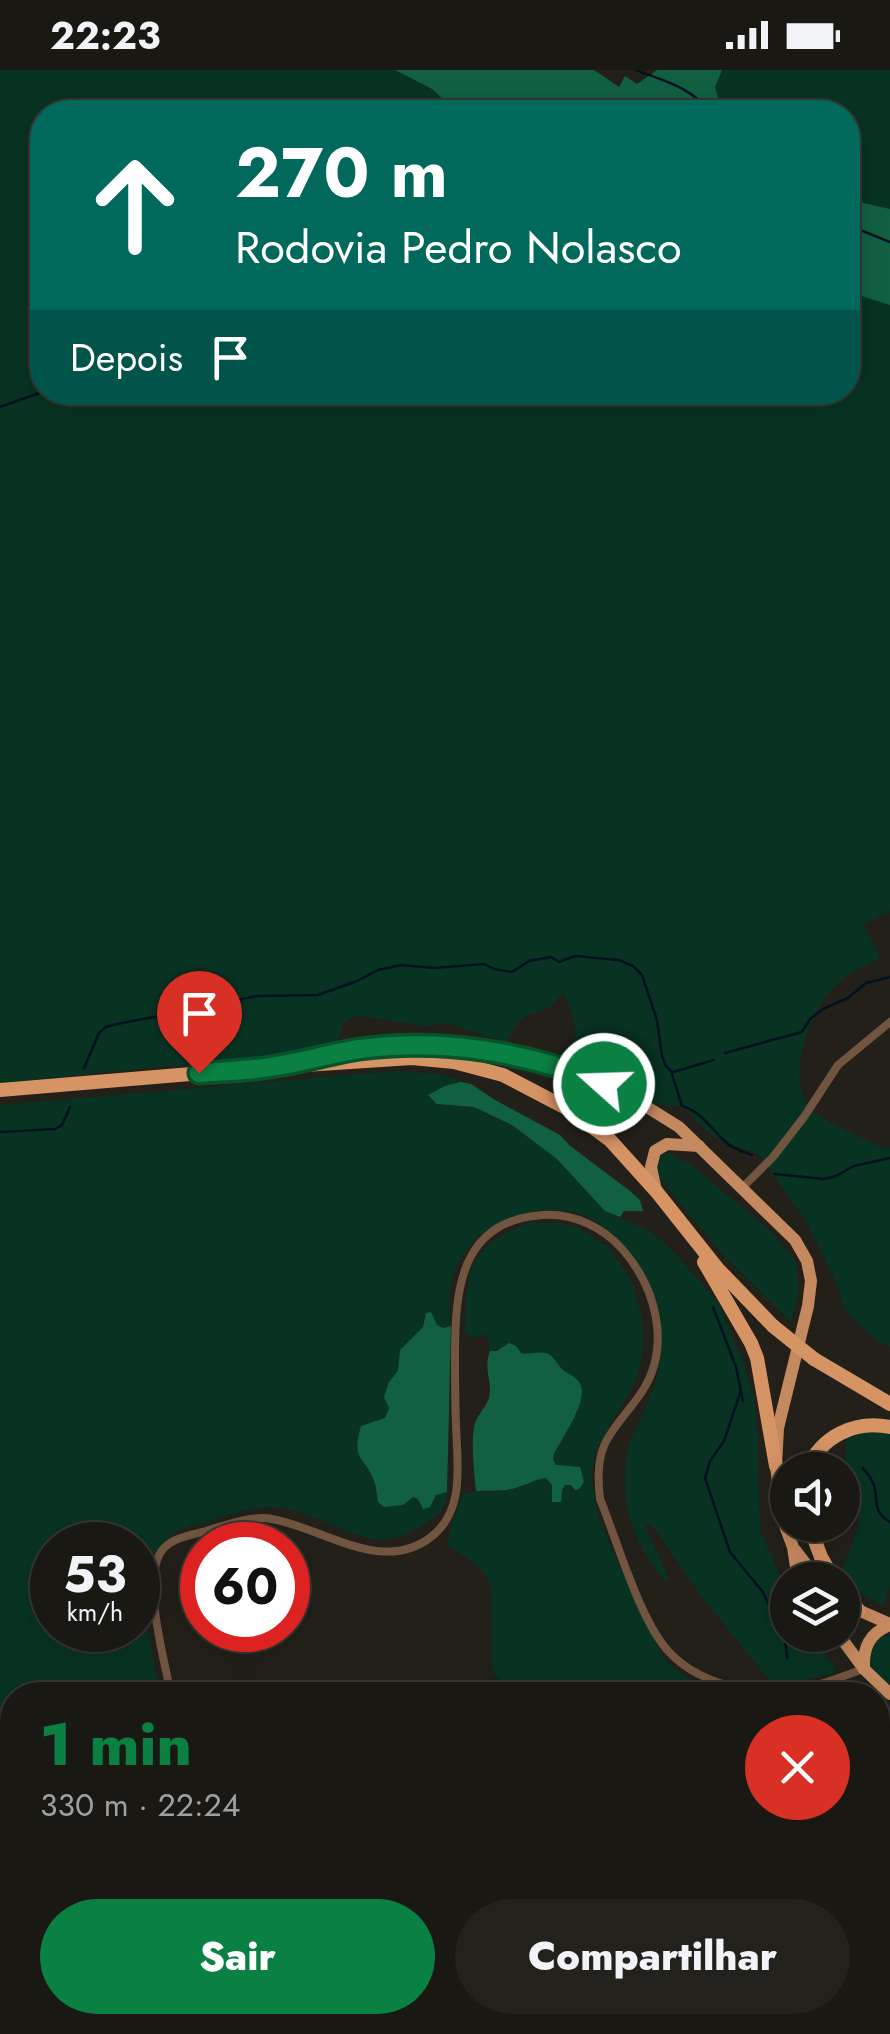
<!DOCTYPE html>
<html lang="pt">
<head>
<meta charset="utf-8">
<style>
	:root { --surface:#1a1813; --page:#23211c; --text:#f1f3f6; --muted:#9fa0a0; --line:#383733; --accent:#0b8043 }
	body { margin:0; font-family:Jost,sans-serif; background:var(--page); color:var(--text); height:100vh; display:flex; flex-direction:column; font-size:38px; white-space:nowrap }
	* { box-sizing:border-box; margin:0 }
	p { font-size:32px; color:var(--muted) }
	.icon { flex:none; width:55px; height:55px; fill:none; stroke:currentColor; stroke-width:2; stroke-linecap:round; stroke-linejoin:round }
	.map { position:relative; flex:1; overflow:hidden }
	.details { position:absolute; left:0px; top:1612px; width:890px; height:352px; display:flex; flex-direction:column; background:var(--surface); border-radius:40px 40px 0 0; box-shadow:0 5px 25px #0003,0 0 0 2px var(--line) }
	.details>* { flex:none }
	.guide { position:absolute; left:30px; top:30px; width:830px; height:305px; border-radius:40px; box-shadow:0 5px 25px #0003,0 0 0 2px var(--line); background:#00695c; color:#fff; overflow:hidden }
	.tools { position:absolute; left:770px; top:1382px; display:grid; gap:20px }
	.tools a { display:grid; place-items:center; width:90px; height:90px; border-radius:50%; background:var(--surface); box-shadow:0 5px 25px #0003,0 0 0 2px var(--line); font-size:50px }
	.speed { position:absolute; left:30px; top:1452px; display:flex; gap:20px; font-size:50px; font-weight:700; text-align:center }
	.speed>* { display:grid; place-content:center; width:130px; height:130px; border-radius:50%; background:var(--surface); box-shadow:0 5px 25px #0003,0 0 0 2px var(--line); line-height:1 }
	.speed small { font-size:25px; font-weight:400 }
	.speed .limit { border:15px solid #d22; background:#fff; color:#111 }
	.pin { position:absolute; display:grid; place-items:center; width:85px; height:85px; color:#fff; margin:-102px -42px; border-radius:50% 50% 50% 0; rotate:-45deg; box-shadow:0 0 10px #0007 }
	.pin .icon { rotate:45deg }
	.me { position:absolute; width:110px; margin:-55px; rotate:290deg; stroke-linejoin:round; filter:drop-shadow(0 0 8px #0008) }
	.turn { display:flex; align-items:center; gap:35px; height:210px; padding:0 40px; font-size:45px }
	.turn .icon { width:130px; height:130px; stroke-width:2.5 }
	.turn b { display:block; font-size:70px; line-height:85px }
	.then { display:flex; align-items:center; height:95px; padding:0 40px; background:#0003; gap:20px; font-size:38px }
	.round { display:grid; place-items:center; flex:none; width:105px; height:105px; border-radius:52px; background:var(--page) }
	.headline { display:flex; align-items:center; justify-content:space-between; height:170px; padding:0 40px }
	h1 { font-size:60px; font-weight:800; line-height:75px; color:var(--accent) }
	.cta { display:flex; gap:20px; margin-top:auto; padding:20px 40px }
	.cta a { flex:1; height:115px; border-radius:60px; background:var(--accent); color:#fff; font-size:40px; font-weight:800; line-height:115px; text-align:center }
	.cta a+a { background:var(--page); color:var(--text) }
	.status { display:flex; justify-content:space-between; align-items:center; height:70px; padding:0 50px; background:var(--surface); direction:ltr }
	.status svg { height:28px; fill:currentColor }
	.map>svg:first-child { display:block }
	.green { fill:#083322; fill-rule:evenodd }
	.forest { fill:#126042 }
	.lines { fill:none; stroke-linecap:round; stroke-linejoin:round }
	.stream { stroke:#001120; stroke-width:2.5 }
	.minor { stroke:#725541; stroke-width:8 }
	.primary { stroke:#c5895f; stroke-width:12 }
	.trunk { stroke:#d69464; stroke-width:14 }
	.trunk-bridge { stroke:#d69464; stroke-width:14 }
	.route-casing { stroke:#07532c; stroke-width:25 }
	.route { stroke:#0b8043; stroke-width:18 }
</style>
</head>
<body>
<div class="status"><b>22:23</b><svg viewBox="0 0 49 12"><path d="M0 12V9h3v3zM5 12V6h3v6zM10 12V3h3v9zM15 12V0h3v12zM26 1h20v11H26zM47 4h2v5h-2z"/></svg></div>
<div class="map">
<svg width="890" height="1964" viewBox="0 0 890 1964">
	<rect width="100%" height="100%" fill="#222019"/>
	<g class="green">
		<path d="M0 0H395L432 19 457 42H42V322H848V219L864 227 890 235V841L863 854 880 887C867 895 851 902 839 912 811 936 783 1008 811 1040 819 1048 868 1071 881 1077H890V1277L871 1266 844 1239 836 1212 804 1148 759 1085C743 1077 727 1075 712 1065 701 1057 692 1045 681 1036L644 1034 557 987C562 981 570 976 574 969 579 961 569 931 563 923 557 928 553 937 545 940 539 943 533 942 528 945 517 950 513 962 506 972L446 953 425 956 362 946 354 947 343 953 335 980 0 1013Z"/>
		<path d="M722 0H890V139L859 132 848 126V42H722L715 17Z"/>
		<path d="M395 1001 439 1004 471 1014C456 1012 444 1016 431 1023L437 1034 474 1037 512 1055 557 1089 605 1141 651 1162 671 1179 718 1232 743 1292 754 1328 758 1369 760 1460 787 1522 788 1565H812L836 1599 832 1604 775 1617 702 1527 652 1455H645L669 1509 667 1512C632 1476 614 1419 631 1370 640 1347 654 1324 659 1299 661 1289 656 1240 653 1230 650 1219 642 1206 637 1196 627 1176 595 1146 574 1142 530 1133 477 1153 457 1195 448 1213 450 1237 450 1256L443 1258 437 1255 435 1248 423 1247V1257L400 1280 399 1301 389 1312V1338L385 1348 376 1351 357 1376C361 1394 376 1406 377 1424L403 1435 413 1427 418 1429 445 1421 448 1422C443 1444 439 1445 421 1456 411 1462 397 1469 385 1470 351 1471 312 1439 274 1437 250 1436 222 1447 199 1454 183 1458 170 1463 161 1477 156 1483 150 1487 148 1495 137 1532 154 1587 161 1625H12V1952L216 1953 218 1964H0V1035ZM52 1475H138V1560H52Z"/>
		<path d="M668 1083 690 1094 770 1161 796 1191 799 1216 791 1252 723 1185 655 1102 659 1085Z"/>
		<path d="M530 1153H559L578 1158 608 1177 630 1209 642 1246 643 1276 640 1298 631 1320 597 1378 591 1403 598 1447 642 1546 667 1593 694 1612 723 1625H516L503 1616 492 1600 491 1516C483 1496 466 1487 448 1476L449 1464 461 1426 476 1421 493 1422 524 1416 537 1408H546L552 1415V1432H560L562 1420 566 1414 571 1415 553 1389 554 1384 567 1363 579 1310 560 1298 552 1286 521 1283 516 1276C506 1276 500 1281 490 1281L488 1269 484 1264 473 1268 465 1262C466 1201 468 1175 530 1153Z"/>
		<path d="M845 1359H890V1517L887 1520V1529L882 1536 851 1517 840 1505C846 1488 864 1453 858 1436 855 1426 848 1418 846 1407 843 1390 849 1375 845 1359Z"/>
		<path d="M876 1566H890V1621L862 1592Z"/>
		<path d="M878 1666 890 1671V1747L884 1766 890 1794 878 1805Z"/>
		<path d="M890 1837V1964H579L589 1952H878V1841Z"/>
	</g>
	<g class="forest">
		<path d="M395 0H594L619 17 625 6 637 14 657 0H722L715 17 722 42H457L432 19Z"/>
		<path d="M848 126 859 132 890 139V235L864 227 848 219Z"/>
		<path d="M461 1012 471 1014 495 1030 560 1065 569 1075 630 1121 640 1130 643 1141H624L620 1147 605 1141 557 1089 512 1055 474 1037 437 1034 428 1025 445 1016Z"/>
		<path d="M431 1242 437 1255 443 1258 451 1256 447 1422 436 1425 430 1437 423 1439 418 1429 413 1427 403 1435 384 1437 378 1432C378 1431 376 1415 375 1414 367 1387 350 1392 361 1356L385 1348 389 1338 384 1327 389 1312 398 1301 400 1280 423 1257 426 1243Z"/>
		<path d="M509 1273 516 1276 521 1283C530 1285 539 1281 546 1283 554 1285 557 1295 563 1300 570 1305 578 1307 581 1316 587 1333 562 1368 554 1384L553 1389 556 1395 580 1397 584 1412 579 1419 575 1420 571 1415H565L562 1420 561 1432H552V1415L546 1408C535 1409 531 1413 521 1416 506 1422 492 1420 476 1421 474 1400 471 1377 474 1357 477 1343 490 1335 490 1321 490 1306 484 1297 490 1281H497Z"/>
	</g>
	<g class="lines">
		<g class="stream">
			<path d="M636 0C664 11 691 17 710 42"/>
			<path d="M848 155 890 172"/>
			<path d="M0 337 42 322"/>
			<path d="M725 983 802 962 810 949 823 939 848 928 866 913 890 907"/>
			<path d="M84 998 99 963 106 957 117 954 154 947 190 944 219 934 256 926 318 925 357 911 378 900 401 895 434 898 484 894 494 899 512 902 529 891 551 887 559 892 575 886 619 890 633 896 642 905 657 950 662 986 666 996 671 1001 682 1036C703 1042 712 1061 728 1074 734 1079 744 1082 752 1085"/>
			<path d="M673 1002 714 990"/>
			<path d="M0 1062 55 1059 62 1055 70 1037"/>
			<path d="M775 1104 824 1109 836 1106 854 1096 890 1088"/>
			<path d="M713 1237 736 1297 743 1331"/>
			<path d="M740 1323 724 1371 710 1391 705 1408 730 1482 762 1521 785 1566 787 1588"/>
			<path d="M863 1398C867 1403 871 1407 873 1413 880 1430 870 1440 890 1452"/>
			<path d="M860 1952V1964"/>
		</g>
		<g class="minor">
			<path d="M741 1119 773 1087 804 1047 838 995 890 952"/>
			<path d="M171 1625C165 1590 139 1505 164 1478 175 1467 191 1465 206 1461 226 1455 252 1445 272 1449 323 1458 382 1505 431 1467 466 1440 457 1393 456 1354 455 1331 455 1309 455 1286 455 1220 460 1150 543 1145 573 1143 603 1157 623 1180 656 1218 671 1275 643 1320 632 1338 611 1358 604 1376 597 1392 598 1412 600 1429 617 1470 640 1552 670 1583 687 1601 712 1612 737 1618 759 1623 783 1623 805 1618 825 1614 845 1605 864 1599"/>
			<path d="M226 1952 228 1964"/>
		</g>
		<g class="primary">
			<path d="M305 990 359 979 401 976 463 978 507 983 581 1004 626 1024 679 1057 795 1170 807 1191 811 1211 808 1236 778 1358 776 1396 782 1448 793 1477 796 1497 803 1510"/>
			<path d="M656 1121 651 1097 655 1081 667 1074 699 1076"/>
			<path d="M795 1480 818 1510"/>
			<path d="M842 1533 890 1554"/>
			<path d="M839 1565 864 1599 890 1624"/>
			<path d="M864 1599C863 1578 869 1563 890 1555"/>
		</g>
		<g class="trunk">
			<path d="M0 1020 273 997 412 988 454 992 503 1005 568 1039 610 1070 656 1121 718 1199 773 1256"/>
			<path d="M704 1192 751 1273 757 1288 776 1396"/>
			<path d="M814 1289 890 1334"/>
			<path d="M807 1400C821 1366 855 1350 890 1357"/>
			<path d="M809 1455 821 1487 834 1510"/>
			<path d="M842 1520 859 1541"/>
		</g>
		<path class="trunk-bridge" d="M773 1256 814 1289"/>
	</g>
	<g class="lines">
		<defs>
			<path id="route" d="M199 1003C225 1001 251 1001 276 996 304 992 332 983 360 979 441 968 529 982 604 1014"/>
		</defs>
		<use href="#route" class="route-casing"/>
		<use href="#route" class="route"/>
	</g>
</svg>
<div class="tools">
<a><svg class="icon" aria-label="sound" viewBox="0 0 24 24"><path d="M4 9h4l5-4v14l-5-4H4zM17 9q2 3 0 6"/></svg></a>
<a><svg class="icon" aria-label="layers" viewBox="0 0 24 24"><path d="M12 4l9 5-9 5-9-5zM3 14l9 5 9-5"/></svg></a>
</div>
<div class="speed"><div>53<small>km/h</small></div><div class="limit">60</div></div>
<div class="pin" style="left:199px;top:1003px;background:#d93025"><svg class="icon" aria-label="arrive" viewBox="0 0 24 24"><path d="M6 21V4h12l-3 4 3 4H6"/></svg></div>
<svg class="me" style="left:604px;top:1014px" viewBox="-20 -20 40 40"><circle r="17" fill="#0b8043" stroke="#fff" stroke-width="3"/><path d="M0-11L8 9 0 5-8 9z" fill="#fff"/></svg>
<div class="guide">
<div class="turn"><svg class="icon" aria-label="ahead" viewBox="0 0 24 24"><path d="M12 20V5M6 11l6-6 6 6"/></svg><div><b>270 m</b>Rodovia Pedro Nolasco</div></div>
<div class="then">Depois<svg class="icon" aria-label="arrive" viewBox="0 0 24 24"><path d="M6 21V4h12l-3 4 3 4H6"/></svg></div>
</div>
<section class="details">
<div class="headline"><div><h1>1 min</h1><p>330 m · 22:24</p></div><a class="round" style="background:#d93025;color:#fff"><svg class="icon" aria-label="close" viewBox="0 0 24 24"><path d="M6 6l12 12M18 6L6 18"/></svg></a></div>
<div class="cta"><a>Sair</a><a>Compartilhar</a></div>
</section>
</div>
</body>
</html>
